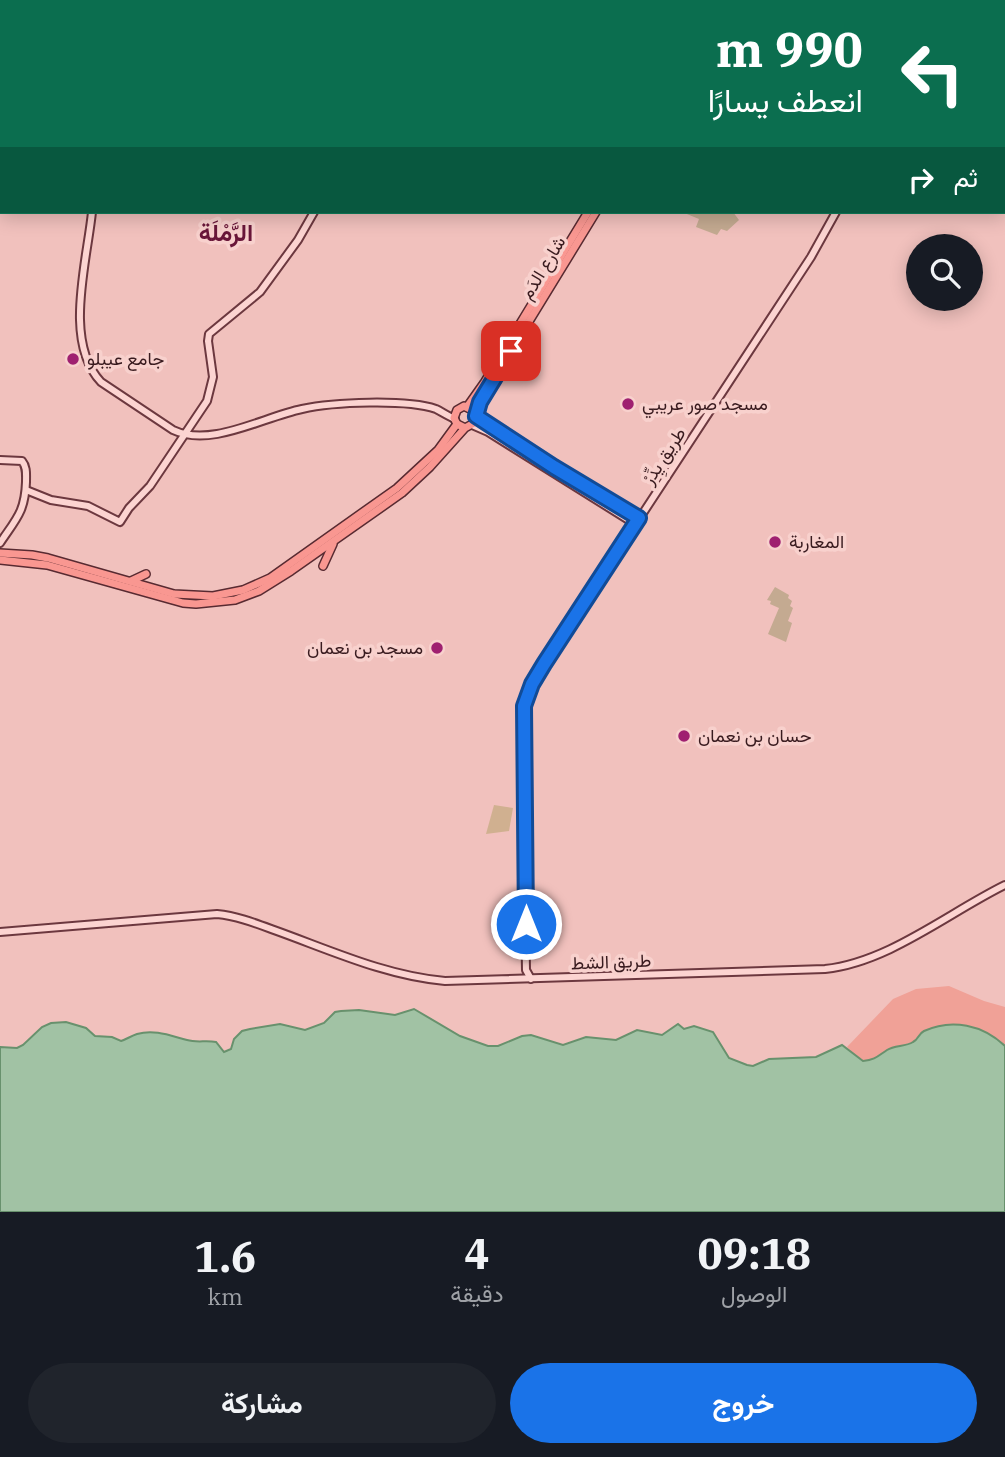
<!DOCTYPE html>
<html lang="ar">
<head>
<meta charset="utf-8">
<style>
	:root { --surface:#171b24; --page:#20242c; --text:#f1f3f6; --muted:#9ea1a6; --accent:#1a73e8 }
	body { margin:0; font-family:"IBM Plex Serif",Vazirmatn,serif; background:var(--page); color:var(--text); direction:rtl; height:100vh; display:flex; flex-direction:column; font-size:26px; white-space:nowrap }
	* { box-sizing:border-box; margin:0 }
	p { font-size:23px; color:var(--muted) }
	.icon { flex:none; width:38px; height:38px; fill:none; stroke:currentColor; stroke-width:2; stroke-linecap:round; stroke-linejoin:round }
	.map { position:relative; height:1212px; overflow:hidden; direction:ltr }
	.side { display:flex; flex-direction:column; background:var(--surface); flex:1 }
	.side>* { flex:none }
	.top-card { position:absolute; left:0px; top:0px; width:1006px; height:214px; box-shadow:0 4px 18px #0003; direction:rtl; background:#0b6e4f; color:#fff; overflow:hidden }
	.tools { position:absolute; left:906px; top:234px; display:grid; gap:14px }
	.tools a { display:grid; place-items:center; width:77px; height:77px; border-radius:50%; background:var(--surface); box-shadow:0 4px 18px #0003; font-size:35px }
	.pin { position:absolute; display:grid; place-items:center; width:60px; height:60px; color:#fff; margin:-30px; border-radius:14px; box-shadow:0 4px 10px #0006 }
	.me { position:absolute; width:77px; margin:-38px; rotate:0deg; stroke-linejoin:round; filter:drop-shadow(0 0 5px #0008) }
	.turn { display:flex; align-items:center; gap:24px; height:147px; padding:0 28px; font-size:32px }
	.turn .icon { width:91px; height:91px; stroke-width:2.5 }
	.turn b { display:block; font-size:49px; line-height:60px }
	.then { display:flex; align-items:center; height:66px; padding:0 28px; background:#0003; gap:14px; font-size:26px }
	.eta { display:flex; justify-content:space-evenly; align-items:center; height:119px; text-align:center }
	.eta b { font-size:42px; font-weight:700; line-height:49px }
	.action { display:flex; gap:14px; margin-top:auto; padding:14px 28px }
	.action a { flex:1; height:80px; border-radius:42px; background:var(--accent); color:#fff; font-size:28px; font-weight:700; line-height:80px; text-align:center }
	.action a+a { background:var(--page); color:var(--text) }
	.map>svg:first-child { display:block }
	.green { fill:#d0b090 }
	.sand { fill:#f0a197 }
	.cemetery { fill:#c4aa91 }
	.water { fill:#a1c2a4; stroke:#68916d; stroke-width:2 }
	.lines { fill:none; stroke-linecap:round; stroke-linejoin:round }
	.secondary-casing { stroke:#6c383f; stroke-width:10 }
	.primary-casing { stroke:#582a31; stroke-width:10 }
	.secondary { stroke:#fcd4d1; stroke-width:6 }
	.primary { stroke:#f99791; stroke-width:7 }
	.route-casing { stroke:#114b97; stroke-width:18 }
	.route { stroke:#1a73e8; stroke-width:12 }
	.poi-dot { fill:#9f2070; stroke:#f8d1cd; stroke-width:2.5 }
	.labels { text-anchor:middle; stroke-width:7; stroke-linejoin:round; paint-order:stroke }
	.street-label { font-size:18px; fill:#391b1f; stroke:#f8d1cd }
	.poi-label { font-size:18px; fill:#391b1f; stroke:#f8d1cd; text-anchor:start }
	.district-label { font-size:24px; font-weight:bold; fill:#691639; stroke:#f8d1cd }
</style>
</head>
<body>
<div class="map">
<svg width="1005" height="1212" viewBox="0 0 1005 1212">
	<rect width="100%" height="100%" fill="#f1c1bd"/>
	<path class="green" d="M494 805 513 808 509 831 486 834Z"/>
	<path class="sand" d="M949 986 984 1001 1005 1007V1046L976 1029 920 1034 913 1042 887 1050 872 1060 863 1061 857 1058 847 1047 893 999 916 989Z"/>
	<g class="cemetery">
		<path d="M682 212H733L739 220 727 231 721 229 717 235 696 227 699 219Z"/>
		<path d="M775 587 789 595 788 598 792 601 790 606 793 608 788 621 792 623 786 642 768 634 779 608 770 604 771 601 767 600Z"/>
	</g>
	<path class="water" d="M414 1009 460 1036 488 1046H498L522 1036 531 1035 563 1045 586 1037 616 1040 637 1030 662 1035 678 1024 684 1029 694 1026 713 1032 729 1058 747 1065 753 1066 769 1059 816 1057 842 1045 863 1061C875 1060 878 1056 887 1050 895 1045 905 1047 913 1042 919 1039 918 1034 924 1031 952 1018 983 1025 1005 1046V1212H0V1047L17 1048 23 1045 42 1027 51 1023 66 1022 86 1028 95 1036 112 1037 121 1041C127 1039 131 1036 137 1034 155 1029 171 1036 187 1040 197 1043 206 1040 216 1042L224 1052 231 1049 234 1039 242 1031 250 1029 280 1024 305 1030 324 1023 335 1012 341 1011 359 1010 395 1015Z"/>
	<g class="lines">
		<defs>
			<g id="secondary">
				<path d="M289 0 290 2"/>
				<path d="M681 0 684 2"/>
				<path d="M493 2 494 0"/>
				<path d="M975 2 977 0"/>
				<path d="M0 90 2 95"/>
				<path d="M0 104 2 105"/>
				<path d="M0 115 2 113"/>
				<path d="M92 212C87 262 63 342 101 382L173 430C211 448 263 417 302 409 333 402 406 399 436 409 442 412 448 416 455 419"/>
				<path d="M476 416 554 467 639 518"/>
				<path d="M472 425 488 432 635 524"/>
				<path d="M0 460 22 461C27 467 26 474 26 482 25 512 16 519 0 543"/>
				<path d="M26 490 51 500 88 506 120 522 129 508 150 486 207 401 213 377 208 341 209 334 260 292 298 240 314 212"/>
				<path d="M0 932 217 914C237 916 255 923 274 930 330 950 386 976 445 981L825 969C889 962 948 913 1005 885"/>
				<path d="M531 979 526 970 522 723C524 700 533 683 544 664L811 257 836 212"/>
			</g>
			<g id="primary">
				<path d="M720 2 721 0"/>
				<path d="M727 2 728 0"/>
				<path d="M467 407 484 383 588 212"/>
				<path d="M475 413 498 372 596 212"/>
				<path d="M0 553 32 555 48 558 174 594 213 596 243 590 270 578 397 488 438 450 457 424"/>
				<path d="M0 560 47 565 183 603 196 604 235 600 259 591 291 571 402 493 430 467 465 428 474 423 476 416 474 411 464 406 457 410 454 418 457 424 465 428"/>
				<path d="M323 566 333 544"/>
				<path d="M131 581 146 574"/>
			</g>
		</defs>
		<use href="#secondary" class="secondary-casing"/>
		<use href="#primary" class="primary-casing"/>
		<use href="#secondary" class="secondary"/>
		<use href="#primary" class="primary"/>
	</g>
	<g class="lines">
		<defs>
			<path id="route" d="M511 351 480 402 476 416 554 467 639 518 544 664 532 684 524 706 526 924"/>
		</defs>
		<use href="#route" class="route-casing"/>
		<use href="#route" class="route"/>
	</g>
	<g class="poi-dot">
		<circle cx="73" cy="359" r="7"/>
		<circle cx="628" cy="404" r="7"/>
		<circle cx="775" cy="542" r="7"/>
		<circle cx="437" cy="648" r="7"/>
		<circle cx="684" cy="736" r="7"/>
	</g>
	<g class="labels">
		<g class="street-label">
			<text transform="translate(543 268) rotate(-59)" y="6">شارع الدَم</text>
			<text transform="translate(664 456) rotate(-57)" y="6">طريق يِدِّرْ</text>
			<text transform="translate(611 962) rotate(-2)" y="6">طريق الشط</text>
		</g>
		<g class="poi-label">
			<text x="87" y="365">جامع عيبلو</text>
			<text x="642" y="410">مسجد صور عريبي</text>
			<text x="789" y="548">المغاربة</text>
			<text x="423" y="654" text-anchor="end">مسجد بن نعمان</text>
			<text x="698" y="742">حسان بن نعمان</text>
		</g>
		<g class="district-label">
			<text x="226" y="241">الرَّمْلَة</text>
		</g>
	</g>
</svg>
<div class="tools">
<a><svg class="icon" aria-label="search" viewBox="0 0 24 24"><circle cx="10" cy="10" r="6"/><path d="M15 15l6 6"/></svg></a>
</div>
<div class="pin" style="left:511px;top:351px;background:#d93025"><svg class="icon" aria-label="arrive" viewBox="0 0 24 24"><path d="M6 21V4h12l-3 4 3 4H6"/></svg></div>
<svg class="me" style="left:526px;top:924px" viewBox="-20 -20 40 40"><circle r="17" fill="#1a73e8" stroke="#fff" stroke-width="3"/><path d="M0-11L8 9 0 5-8 9z" fill="#fff"/></svg>
<div class="top-card">
<div class="turn"><svg class="icon" aria-label="left" viewBox="0 0 24 24"><path d="M17 20v-9H6M10 6l-5 5 5 5"/></svg><div><b>990 m</b>انعطف يسارًا</div></div>
<div class="then">ثم<svg class="icon" aria-label="right" viewBox="0 0 24 24"><path d="M7 20v-9h11M14 6l5 5-5 5"/></svg></div>
</div>
</div>
<section class="side">
<div class="eta">
<div><b>09:18</b><p>الوصول</p></div>
<div><b>4</b><p>دقيقة</p></div>
<div><b>1.6</b><p>km</p></div>
</div>
<div class="action"><a>خروج</a><a>مشاركة</a></div>
</section>
</body>
</html>
